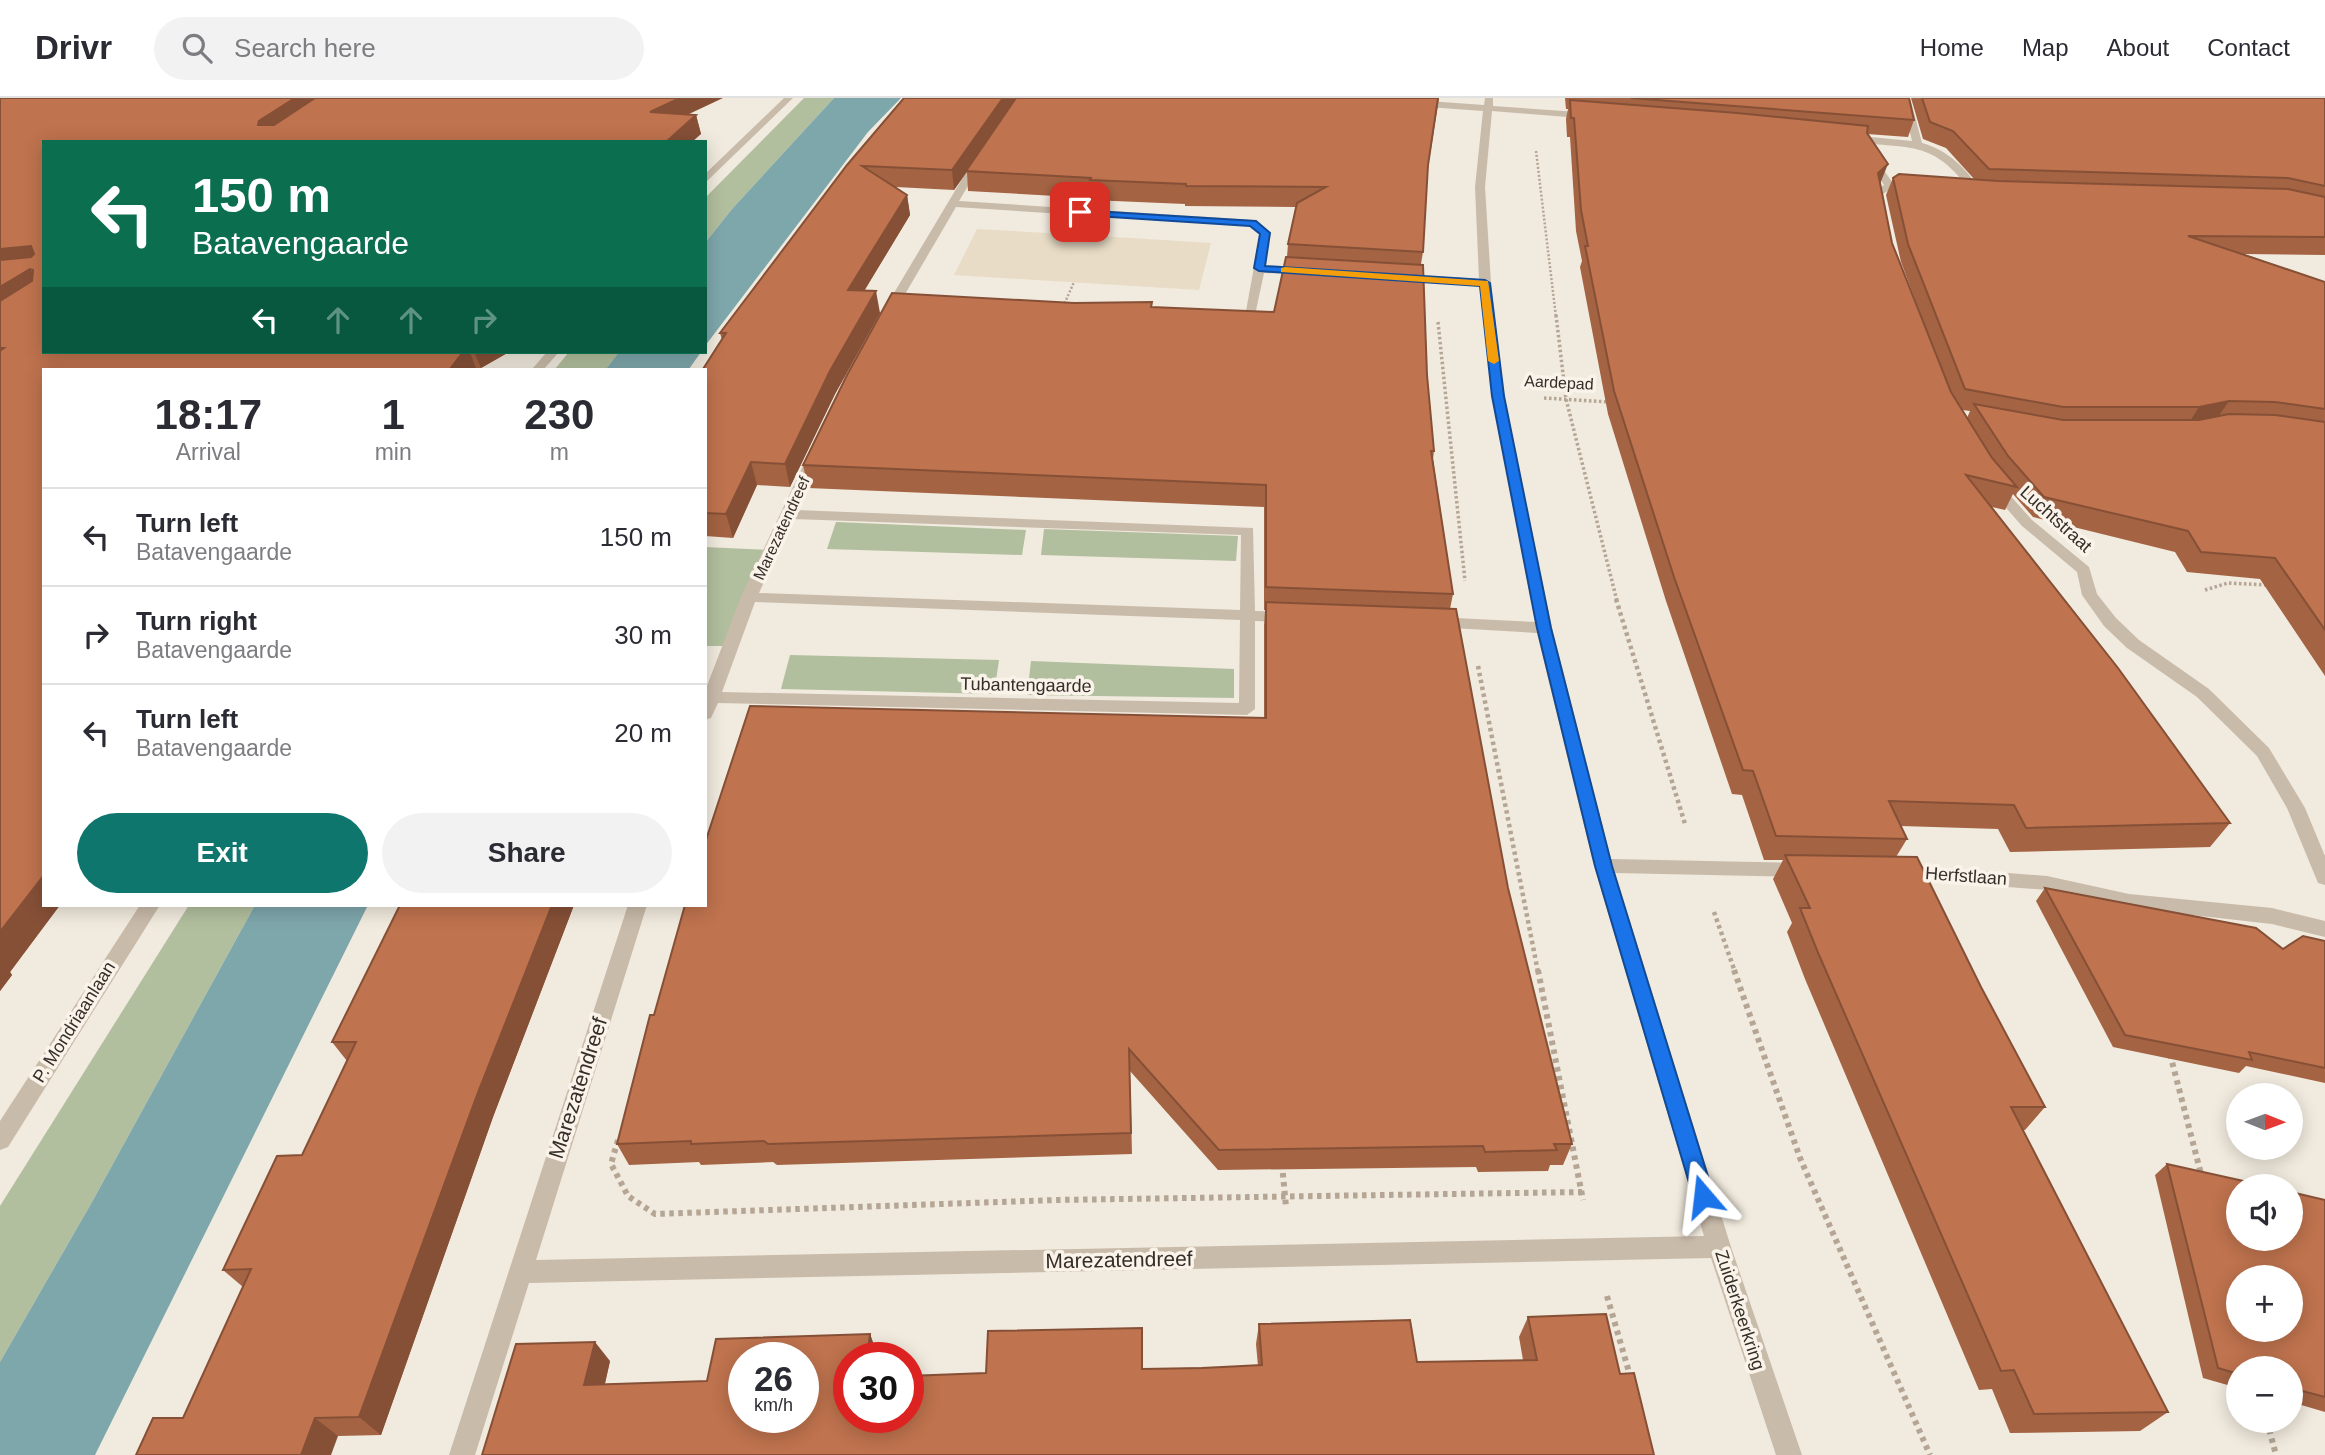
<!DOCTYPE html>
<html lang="en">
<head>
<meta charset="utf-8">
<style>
	:root { --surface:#fff; --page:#f2f2f3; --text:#2b2b33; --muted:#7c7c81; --line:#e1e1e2; --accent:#0f766e }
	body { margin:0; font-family:Helvetica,sans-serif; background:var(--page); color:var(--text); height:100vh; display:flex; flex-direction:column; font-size:26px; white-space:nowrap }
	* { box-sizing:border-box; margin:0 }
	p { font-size:23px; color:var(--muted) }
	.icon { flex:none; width:38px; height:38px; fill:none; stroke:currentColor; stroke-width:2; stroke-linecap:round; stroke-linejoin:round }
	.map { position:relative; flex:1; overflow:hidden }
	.side { position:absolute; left:42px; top:270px; width:665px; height:539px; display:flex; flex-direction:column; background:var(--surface); border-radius:0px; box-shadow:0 4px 18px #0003 }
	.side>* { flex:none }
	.banner { position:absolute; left:42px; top:42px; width:665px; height:214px; border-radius:0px; box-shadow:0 4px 18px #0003; background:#0b6e4f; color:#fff; overflow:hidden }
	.needle { width:46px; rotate:91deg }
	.buttons { position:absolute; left:2226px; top:985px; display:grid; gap:14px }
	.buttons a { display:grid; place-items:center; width:77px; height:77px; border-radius:50%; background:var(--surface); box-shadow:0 4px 18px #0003; font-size:35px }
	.speed { position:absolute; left:728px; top:1244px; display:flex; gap:14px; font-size:35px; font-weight:700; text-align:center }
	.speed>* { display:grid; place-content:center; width:91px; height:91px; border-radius:50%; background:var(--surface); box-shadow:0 4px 18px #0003; line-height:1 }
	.speed small { font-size:18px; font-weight:400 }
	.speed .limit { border:10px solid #d22; background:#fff; color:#111 }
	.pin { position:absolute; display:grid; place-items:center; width:60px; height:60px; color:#fff; margin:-30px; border-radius:14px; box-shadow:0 4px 10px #0006 }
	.me { position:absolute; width:77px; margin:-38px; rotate:343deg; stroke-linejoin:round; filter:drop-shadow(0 0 5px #0008) }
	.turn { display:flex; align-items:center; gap:24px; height:147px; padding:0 35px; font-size:32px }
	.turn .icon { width:91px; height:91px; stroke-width:2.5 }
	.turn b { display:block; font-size:49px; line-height:60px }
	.lanes { display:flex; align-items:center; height:66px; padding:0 35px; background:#0003; justify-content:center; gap:35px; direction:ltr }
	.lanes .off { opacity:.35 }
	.eta { display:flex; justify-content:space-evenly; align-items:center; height:119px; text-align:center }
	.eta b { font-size:42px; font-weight:800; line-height:49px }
	.primary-button { display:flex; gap:14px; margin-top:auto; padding:14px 35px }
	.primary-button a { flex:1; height:80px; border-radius:42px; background:var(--accent); color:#fff; font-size:28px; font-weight:800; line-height:80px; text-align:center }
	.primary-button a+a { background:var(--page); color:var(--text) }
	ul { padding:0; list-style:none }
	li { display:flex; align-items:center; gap:21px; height:98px; padding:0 35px; border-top:2px solid var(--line) }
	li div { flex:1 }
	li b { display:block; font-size:26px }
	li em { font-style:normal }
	header { display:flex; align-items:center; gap:42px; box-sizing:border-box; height:98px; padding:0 35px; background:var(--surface); border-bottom:2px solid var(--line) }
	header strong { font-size:33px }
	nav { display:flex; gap:38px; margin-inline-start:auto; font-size:24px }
	.search { width:490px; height:63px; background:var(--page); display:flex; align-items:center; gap:18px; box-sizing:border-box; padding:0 24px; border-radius:38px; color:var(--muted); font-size:26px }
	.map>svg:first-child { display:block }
	.green { fill:#b2bf9e }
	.plaza { fill:#e8dcc6 }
	.water { fill:#7ea7ac }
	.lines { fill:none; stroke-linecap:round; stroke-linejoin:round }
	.path-far3 { stroke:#b4a594; stroke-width:2.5; stroke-dasharray:2 2; stroke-linecap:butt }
	.path-far2 { stroke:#b4a594; stroke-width:3.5; stroke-dasharray:2.5 2.5; stroke-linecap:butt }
	.path-far1 { stroke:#b4a594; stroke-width:4.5; stroke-dasharray:3.5 3.5; stroke-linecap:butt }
	.path { stroke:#b4a594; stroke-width:6; stroke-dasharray:4.5 4.5; stroke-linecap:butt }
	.street { fill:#c9bbaa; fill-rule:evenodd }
	.wall { fill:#a46343; fill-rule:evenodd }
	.shaded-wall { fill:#865037 }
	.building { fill:#bf734e; stroke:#865037; stroke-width:2; fill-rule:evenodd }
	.route { fill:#1a73e8; stroke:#114b97; stroke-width:2 }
	.slow { fill:#f59e0b }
	.labels { text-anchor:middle; stroke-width:7; stroke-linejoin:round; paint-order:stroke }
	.far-street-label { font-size:16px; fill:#362f29; stroke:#f9f3ea }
	.street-label { font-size:18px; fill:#362f29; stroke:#f9f3ea }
	.near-street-label { font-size:21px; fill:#362f29; stroke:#f9f3ea }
</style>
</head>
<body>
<header>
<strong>Drivr</strong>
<div class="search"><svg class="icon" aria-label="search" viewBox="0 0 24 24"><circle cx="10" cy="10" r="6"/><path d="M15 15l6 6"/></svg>Search here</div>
<nav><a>Home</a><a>Map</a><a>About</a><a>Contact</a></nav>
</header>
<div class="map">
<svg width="2325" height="1357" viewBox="0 0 2325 1357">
	<rect width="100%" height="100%" fill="#f1eade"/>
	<g class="green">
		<path d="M804 0H834L732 111 705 145V100Z"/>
		<path d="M569 254H619L606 271H555Z"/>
		<path d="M836 424 1026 432 1022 457 827 451Z"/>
		<path d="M1044 431 1238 438 1236 463 1041 457Z"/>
		<path d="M705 449 770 452 731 548H705Z"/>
		<path d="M790 557 999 562 994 596 781 591Z"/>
		<path d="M1031 563 1234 571V600L1027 597Z"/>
		<path d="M189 807H255L92 1104 0 1264V1108Z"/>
	</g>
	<path class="plaza" d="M977 131 1098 138 1211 145 1199 192 954 177Z"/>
	<g class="water">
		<path d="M834 0H901L868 34 705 248V145L732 111Z"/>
		<path d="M619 254H701L689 271H606Z"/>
		<path d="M255 807H368L95 1357H0V1264L92 1104Z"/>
	</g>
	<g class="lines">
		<g class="path-far3">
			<path d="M1536 53 1556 219"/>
			<path d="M1063 209 1074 184"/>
		</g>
		<g class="path-far2">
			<path d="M1556 217 1566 301 1617 503"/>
			<path d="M1438 224 1465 483"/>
			<path d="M1544 300 1609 304"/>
			<path d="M2205 492 2228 485 2268 487"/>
		</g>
		<g class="path-far1">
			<path d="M1616 501 1685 726"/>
			<path d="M1478 568 1538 874"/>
			<path d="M1714 814 1735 874"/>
		</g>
		<g class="path">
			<path d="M1538 872 1583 1102"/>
			<path d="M1734 872 1800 1060 1930 1357"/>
			<path d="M2170 956 2201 1076"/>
			<path d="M618 1042 611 1066 628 1098 655 1116 1056 1102 1582 1094"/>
			<path d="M1282 1066 1286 1109"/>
			<path d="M1607 1198 1631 1281"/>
			<path d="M2267 1323 2276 1357"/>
		</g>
		<g class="street">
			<path d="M784 0H793L705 85V76Z"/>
			<path d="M1485 0H1493V8L1592 15 1597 18 1592 21 1492 13 1485 89 1491 185 1504 298 1552 530 1611 761 1799 765 1806 767 1808 772 1806 777 1799 779 1615 775 1731 1149 1802 1357H1776L1711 1160 529 1185 475 1357H449L628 807H647L536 1162 1704 1138 1594 768 1537 535 1435 529 1427 524 1435 519 1535 524 1492 298 1480 188 1399 182 1393 179 1399 176 1479 181 1475 89 1483 13 1414 8 1409 5 1414 2 1484 7Z"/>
			<path d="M1902 0H1910L1922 45C1950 53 1966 71 1982 94L1981 96H1973C1930 37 1910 54 1847 42L1845 40 1850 37 1912 43Z"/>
			<path d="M1870 56 1873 57 1895 88 1883 96 1887 115 1882 118 1877 115 1873 95 1884 87 1865 59Z"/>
			<path d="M979 58 984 61 959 103 1253 122 1270 135 1265 168 1305 170 1311 173 1305 176 1264 175 1255 217C1244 222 1237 224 1226 221V217L1246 213 1260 136 1250 128 956 109 894 215 884 217 882 215 974 61Z"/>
			<path d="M547 254H559L544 271H532Z"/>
			<path d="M816 351 823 355 796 412 1253 430 1255 513 1288 514 1296 519 1288 524 1255 523V611L1247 617 718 605 711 620 705 622V593L741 499 809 355ZM793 421 1241 437 1240 512 759 495ZM755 504 1240 522 1239 605 722 594Z"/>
			<path d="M1994 384 1999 385 2032 422 2089 469 2097 496 2116 520 2139 542 2209 591 2269 650 2305 710 2325 758V787L2318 785 2316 780 2287 710 2257 658 2197 599 2127 550 2104 528 2082 497 2077 474 2022 428 1987 388Z"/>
			<path d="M1901 767 2047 778 2129 796 2272 810 2325 823V839L2272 826 2129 810 2047 792 1901 781 1894 779 1892 774 1894 769Z"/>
			<path d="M140 807H160L8 1049 0 1052V1023Z"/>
		</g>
	</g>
	<g class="wall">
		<path d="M0 0 688 16 696 17 701 36 44 254H509L481 270H476L475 271H44V807H60L10 874 12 877 0 893Z"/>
		<path d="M904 0H1439L1428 70 1423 154 1421 166 1427 277 1434 353 1433 361 1453 496 1450 511 1508 790 1572 1046 1563 1067H1550L1548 1073 1478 1074 1476 1069 1218 1072 1130 973 1132 1056 777 1067 773 1064 701 1067 699 1064 629 1067 617 1046 654 917 1264 620V527L1265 512H1264V409L808 390 803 367 1074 205 1152 204V209L1274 214 1287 159 1288 146 1296 109 1185 108V106L1091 102V100L968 93 967 74 954 92 896 89 907 97 910 117 864 193 880 215 835 296 790 389 757 387 733 440 705 438V271L722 242 720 235Z"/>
		<path d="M1565 0H1909L1914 22 1908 39 1867 36 1880 87 1892 145 1922 220 1901 164 1886 97 1893 80 1975 82 1946 50 1923 41 1911 0H2325V157L2244 156 2325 184V578L2260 481 2187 474 2175 454 2033 419 2013 396 2005 412 1992 409 2230 725 2210 749 2010 754 1998 731 1901 728 1907 741 1896 759 1981 889 2045 1009 2025 1032H2023L2168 1314 2140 1333 2010 1335 1992 1291 1979 1292 1805 881 1787 834 1792 825 1773 781 1783 762H1764L1742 697 1732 696 1666 503 1608 316 1580 169 1582 163 1576 133 1570 39H1567L1566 21 1568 11H1566ZM1962 312 1970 313 1967 320Z"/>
		<path d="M2045 790 2283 851 2325 843V985L2246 968 2239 975 2113 949 2036 803Z"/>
		<path d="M400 807H574L493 1019 381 1337 338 1338 183 1320 243 1189 223 1172 302 1057 347 963 332 944Z"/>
		<path d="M2167 1066 2325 1102V1314L2291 1304V1270H2238V1290L2203 1280 2155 1077Z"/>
		<path d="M1528 1219 1620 1276 482 1357 610 1263 605 1286 707 1283 870 1236 877 1256 849 1320 1143 1271 1258 1268 1256 1246 1259 1226 1417 1264 1523 1262 1519 1239Z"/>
	</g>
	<g class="shaded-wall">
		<path d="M295 0H330L268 42 258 27 259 23Z"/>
		<path d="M680 0H723L655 32 650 14Z"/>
		<path d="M1003 0H1017L954 92 952 72Z"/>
		<path d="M696 17 701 36 692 44H666Z"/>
		<path d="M1888 66 1880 86 1878 75Z"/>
		<path d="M907 97 910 117 852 213 848 192Z"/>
		<path d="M31 148 44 168 0 173V151Z"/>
		<path d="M30 171 43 192 0 219V189Z"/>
		<path d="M876 193 880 215 835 296 790 389 785 366 830 273Z"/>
		<path d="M463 254H470L476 270 475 271H450Z"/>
		<path d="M474 254H509L481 270Z"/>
		<path d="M2229 303 2216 322 2187 328 2199 309Z"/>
		<path d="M751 364 757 387 733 440 726 416Z"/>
		<path d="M44 777V807H60L10 874 12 877 0 893V834Z"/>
		<path d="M552 807H574L493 1019 381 1337 359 1319 477 997Z"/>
		<path d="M870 1236 877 1256V1260H867Z"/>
		<path d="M595 1244 610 1263 600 1306 584 1287Z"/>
		<path d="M315 1320 338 1338 331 1357H301Z"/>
	</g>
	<g class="building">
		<path d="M0 0H295L259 23 258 27H274L315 0H680L650 14 696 17 666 44H44V254H463L450 271H44V777L0 834V253L4 250H0V203L32 183 33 172 30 171 0 189V162L31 159 34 156 31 148 0 151Z"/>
		<path d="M904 0H1003L952 72 862 68 907 97 848 192 876 193 830 273 785 366 751 364 726 416 705 415V271H703L726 235H720L847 67Z"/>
		<path d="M1016 0H1438L1428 67 1423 154 1288 146 1297 105 1326 89 1186 88V86L1090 82 1091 80 966 73Z"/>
		<path d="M1631 0H1909L1914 22Z"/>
		<path d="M1922 0H2325V88L2288 80 1989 71 1953 33 1930 24Z"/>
		<path d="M1570 2 1737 15 1868 28 1867 35 1888 66 1878 75 1892 145 1951 294 1992 360 2017 389 1966 377 2118 570 2230 725 2026 730 2014 707 1889 703 1907 741 1776 738 1753 673 1743 672 1674 479 1614 293 1585 148H1588L1581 112 1574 20H1571Z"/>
		<path d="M1899 76 1998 83 2288 91 2325 99V139L2188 138 2325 184V311L2275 304 2229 303 2199 309H2063L1965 291 1908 146 1893 80Z"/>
		<path d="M1286 159 1423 167 1427 277 1434 353H1431L1453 496 1266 489V387L803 367 847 277 892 195 1074 205 1152 204 1151 209 1274 214Z"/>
		<path d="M1974 306 2063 322H2199L2229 316 2275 317 2325 324V532L2275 460 2201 454 2188 433 2044 399 2008 358Z"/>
		<path d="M1266 504 1456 511 1508 790 1572 1046H1554L1557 1052 1485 1054 1483 1048 1219 1052 1129 951 1131 1035 768 1046 764 1043 691 1046V1043L617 1046 650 917H654L685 807H705V745L750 608 1266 620Z"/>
		<path d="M1785 757 1917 759 1981 889 2045 1009H2011L2168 1314 2034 1316 2014 1272 2001 1273 1819 857 1800 810H1810Z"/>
		<path d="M2045 790 2256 830 2283 851 2303 838 2325 843V970L2249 954 2252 962 2125 937Z"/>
		<path d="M400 807H552L477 997 359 1319 315 1320 301 1357H136L153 1320H183L251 1171 223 1172 277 1058 302 1057 356 944H332Z"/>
		<path d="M2167 1066 2266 1088H2238V1141H2291V1094L2325 1102V1299L2291 1290V1270H2238V1276L2218 1270ZM2238 1180H2291V1232H2238Z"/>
		<path d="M1606 1216 1620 1276 1634 1275 1654 1357H482L516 1246 595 1244 584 1287 707 1283 716 1241 870 1236 867 1260H849V1320H908V1278L986 1275 988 1233 1142 1230V1271L1202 1270 1262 1267 1259 1226 1410 1222 1417 1264 1537 1262 1528 1219ZM744 1260H803V1320H744Z"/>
	</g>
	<path class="route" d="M1077 112 1256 123 1270 135 1265 168 1485 182 1490 185 1504 298 1551 530 1612 768 1714 1098 1711 1105 1703 1108 1696 1105 1693 1098 1595 768 1537 530 1492 298 1480 188 1259 173 1254 170 1260 136 1250 128 1080 117 1077 116Z"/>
	<path class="slow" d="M1285 169 1488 183 1499 263 1494 266 1488 263 1480 188 1281 174V170Z"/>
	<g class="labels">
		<g class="far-street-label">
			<text transform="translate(1559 284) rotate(3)" y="6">Aardepad</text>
			<text transform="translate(781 430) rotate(-65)" y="6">Marezatendreef</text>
		</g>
		<g class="street-label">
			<text transform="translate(2056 421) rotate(42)" y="6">Luchtstraat</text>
			<text transform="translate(1026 587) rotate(1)" y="6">Tubantengaarde</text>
			<text transform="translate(1966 778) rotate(4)" y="6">Herfstlaan</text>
			<text transform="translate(74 924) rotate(-58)" y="6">P. Mondriaanlaan</text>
			<text transform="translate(1740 1212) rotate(72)" y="6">Zuiderkeerkring</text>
		</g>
		<g class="near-street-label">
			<text transform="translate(578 990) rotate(-72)" y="7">Marezatendreef</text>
			<text transform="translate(1119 1162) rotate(-1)" y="7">Marezatendreef</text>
		</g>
	</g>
</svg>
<div class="buttons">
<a><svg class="needle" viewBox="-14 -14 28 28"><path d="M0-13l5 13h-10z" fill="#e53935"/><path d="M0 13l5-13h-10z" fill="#7c7c81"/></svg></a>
<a><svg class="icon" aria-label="sound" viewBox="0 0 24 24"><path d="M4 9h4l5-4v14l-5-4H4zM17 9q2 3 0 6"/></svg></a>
<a>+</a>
<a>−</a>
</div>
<div class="speed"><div>26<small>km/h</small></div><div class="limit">30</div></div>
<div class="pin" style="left:1080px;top:114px;background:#d93025"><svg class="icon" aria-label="arrive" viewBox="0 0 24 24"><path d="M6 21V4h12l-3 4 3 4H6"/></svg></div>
<svg class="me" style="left:1703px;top:1098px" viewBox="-20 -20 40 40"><path d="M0-17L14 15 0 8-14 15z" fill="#1a73e8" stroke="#fff" stroke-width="4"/></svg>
<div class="banner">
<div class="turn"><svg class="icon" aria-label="left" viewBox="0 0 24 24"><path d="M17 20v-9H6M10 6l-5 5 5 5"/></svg><div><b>150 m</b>Batavengaarde</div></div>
<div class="lanes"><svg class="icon" aria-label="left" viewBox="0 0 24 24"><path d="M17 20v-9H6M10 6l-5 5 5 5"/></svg><svg class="icon off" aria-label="ahead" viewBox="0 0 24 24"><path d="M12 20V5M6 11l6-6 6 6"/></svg><svg class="icon off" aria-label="ahead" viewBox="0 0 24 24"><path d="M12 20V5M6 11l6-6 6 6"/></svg><svg class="icon off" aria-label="right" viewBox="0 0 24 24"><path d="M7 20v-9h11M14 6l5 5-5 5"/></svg></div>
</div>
<section class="side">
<div class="eta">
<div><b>18:17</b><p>Arrival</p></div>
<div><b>1</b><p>min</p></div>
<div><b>230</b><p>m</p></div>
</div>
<ul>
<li><svg class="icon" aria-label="left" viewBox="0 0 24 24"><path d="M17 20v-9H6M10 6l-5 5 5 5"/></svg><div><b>Turn left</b><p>Batavengaarde</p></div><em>150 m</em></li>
<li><svg class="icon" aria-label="right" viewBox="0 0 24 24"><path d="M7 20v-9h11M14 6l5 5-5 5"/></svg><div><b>Turn right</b><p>Batavengaarde</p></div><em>30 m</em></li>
<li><svg class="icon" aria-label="left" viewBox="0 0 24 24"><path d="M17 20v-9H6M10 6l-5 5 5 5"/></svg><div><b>Turn left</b><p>Batavengaarde</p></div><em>20 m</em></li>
</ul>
<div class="primary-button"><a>Exit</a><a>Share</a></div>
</section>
</div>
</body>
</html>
